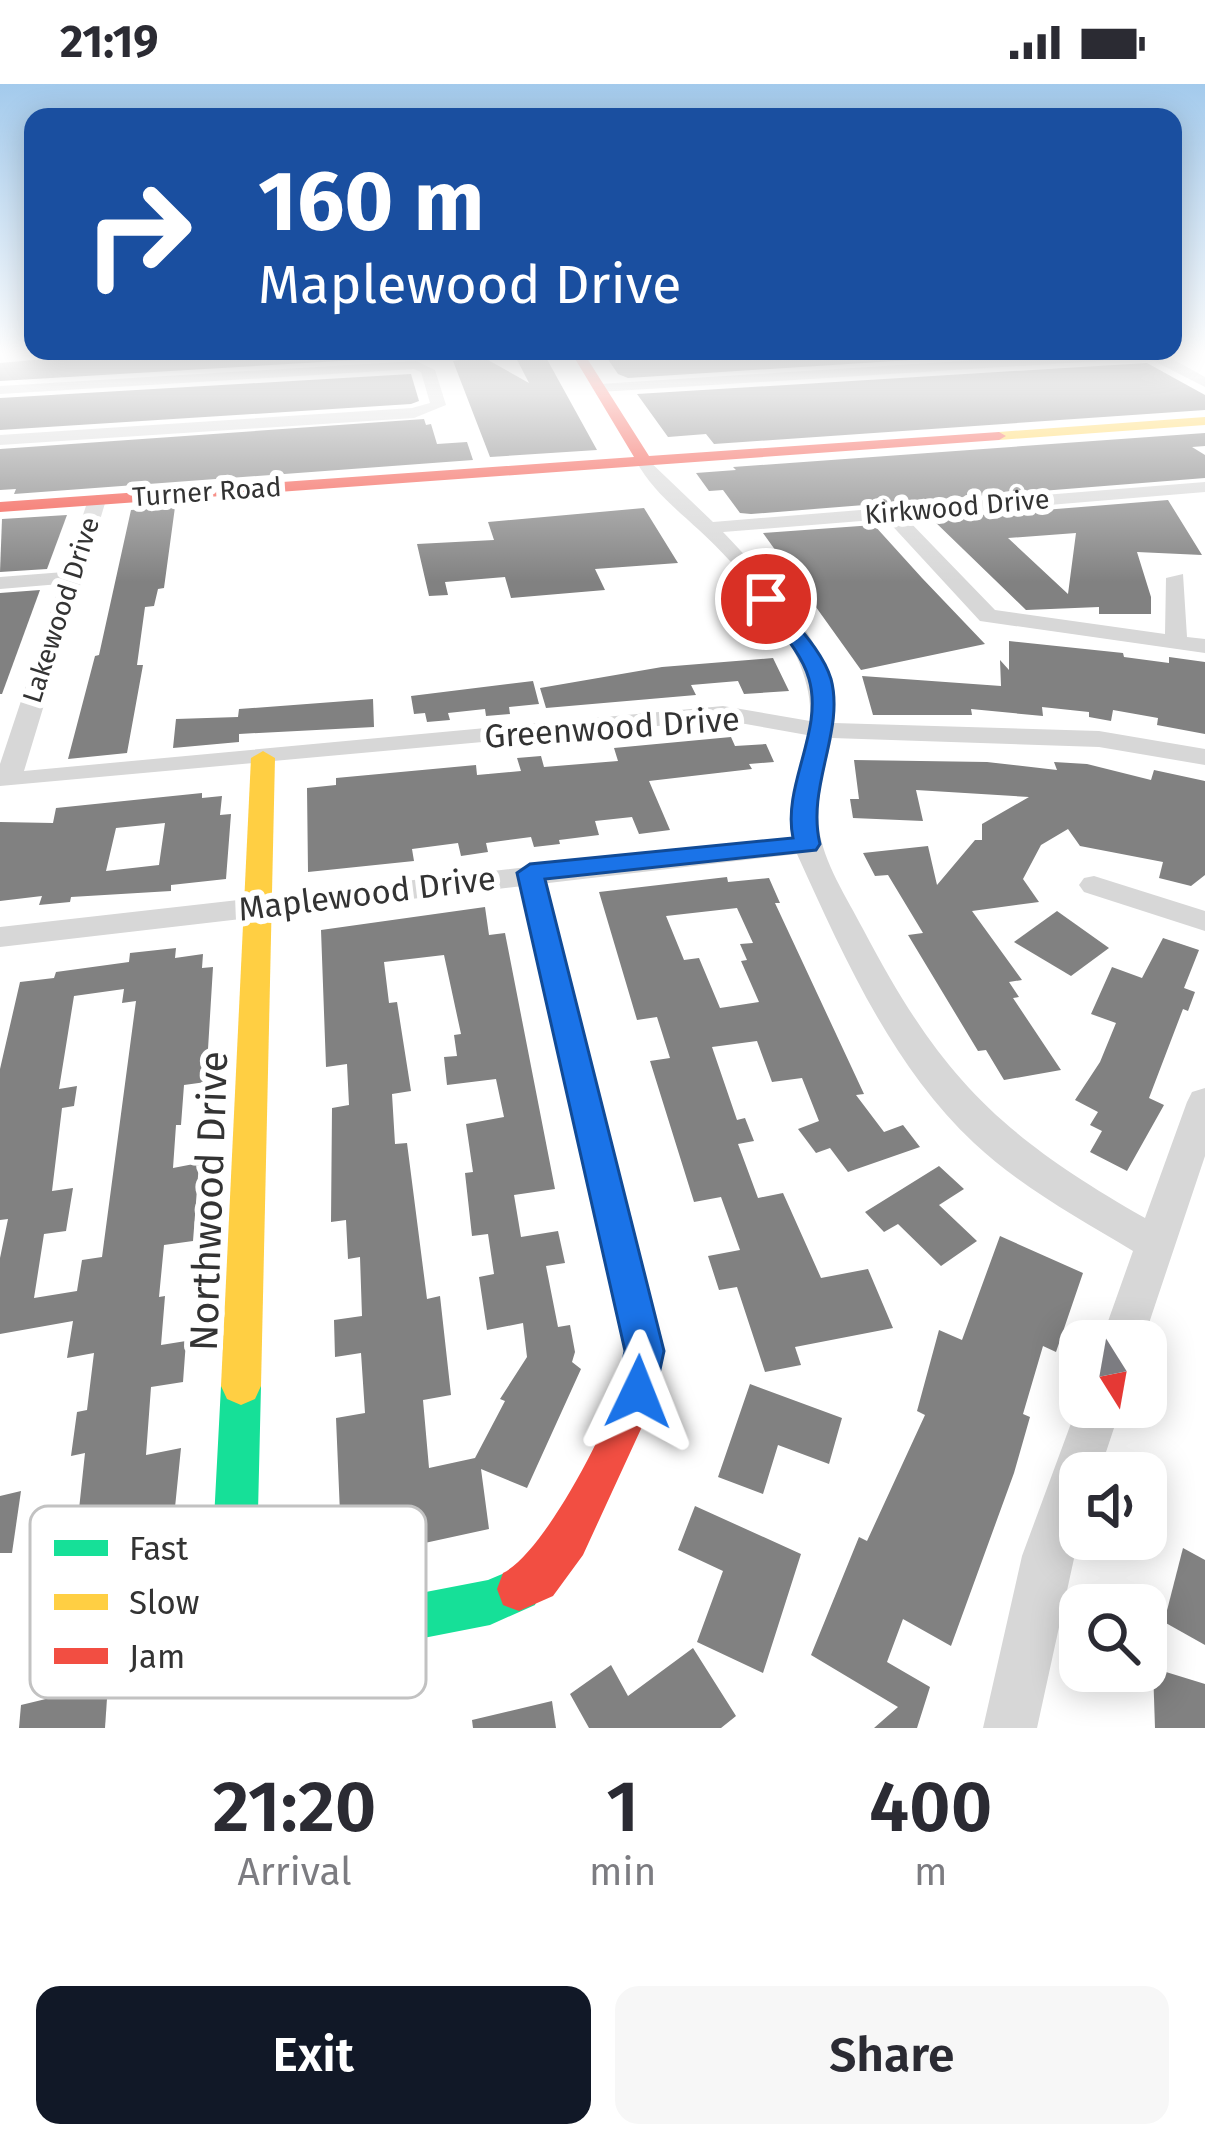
<!DOCTYPE html>
<html lang="en">
<head>
<meta charset="utf-8">
<style>
	:root { --surface:#fff; --page:#f7f7f7; --text:#2b2b33; --muted:#7c7c81; --accent:#111827 }
	body { margin:0; font-family:"Fira Sans",sans-serif; background:var(--page); color:var(--text); height:100vh; display:flex; flex-direction:column; font-size:45px; white-space:nowrap }
	* { box-sizing:border-box; margin:0 }
	p { font-size:39px; color:var(--muted) }
	.icon { flex:none; width:66px; height:66px; fill:none; stroke:currentColor; stroke-width:2; stroke-linecap:round; stroke-linejoin:round }
	.map { position:relative; height:1644px; overflow:hidden }
	.panel { display:flex; flex-direction:column; background:var(--surface); flex:1 }
	.panel>* { flex:none }
	.hud { position:absolute; left:24px; top:24px; width:1158px; height:252px; border-radius:24px; box-shadow:0 6px 30px #0003; background:#1a4fa0; color:#fff; overflow:hidden }
	.needle { width:78px; rotate:169deg }
	.fabs { position:absolute; left:1059px; top:1236px; display:grid; gap:24px }
	.fabs a { display:grid; place-items:center; width:108px; height:108px; border-radius:24px; background:var(--surface); box-shadow:0 6px 30px #0003; font-size:60px }
	.pin { position:absolute; display:grid; place-items:center; width:102px; height:102px; color:#fff; margin:-51px; border:6px solid #fff; border-radius:50%; box-shadow:0 3px 12px #0007 }
	.me { position:absolute; width:132px; margin:-66px; rotate:2deg; stroke-linejoin:round; filter:drop-shadow(0 0 9px #0008) }
	.turn { display:flex; align-items:center; gap:42px; height:252px; padding:0 36px; font-size:54px }
	.turn .icon { width:156px; height:156px; stroke-width:2.5 }
	.turn b { display:block; font-size:84px; line-height:102px }
	.eta { display:flex; justify-content:space-evenly; align-items:center; height:204px; text-align:center }
	.eta b { font-size:72px; font-weight:600; line-height:84px }
	.cta { display:flex; gap:24px; margin-top:auto; padding:24px 36px }
	.cta a { flex:1; height:138px; border-radius:24px; background:var(--accent); color:#fff; font-size:48px; font-weight:600; line-height:138px; text-align:center }
	.cta a+a { background:var(--page); color:var(--text) }
	.status { display:flex; justify-content:space-between; align-items:center; height:84px; padding:0 60px; background:var(--surface); direction:ltr }
	.status svg { height:33px; fill:currentColor }
	.map>svg:first-child { display:block }
	.building { fill:#818181; fill-rule:evenodd }
	.lines { fill:none; stroke-linecap:round; stroke-linejoin:round }
	.street { fill:#d7d7d7; fill-rule:evenodd }
	.fast { fill:#16e098; fill-rule:evenodd }
	.slow { fill:#ffcf43; fill-rule:evenodd }
	.jam { fill:#f24e42; fill-rule:evenodd }
	.route { fill:#1a73e8; stroke:#114b97; stroke-width:3 }
	.labels { text-anchor:middle; stroke-width:12; stroke-linejoin:round; paint-order:stroke }
	.far-street-label { font-size:27px; fill:#333; stroke:#fff }
	.street-label { font-size:33px; fill:#333; stroke:#fff }
	.near-street-label { font-size:39px; fill:#333; stroke:#fff }
	.key { fill:#fff; stroke:#c2c2c2; stroke-width:3 }
	.key-label { font-size:33px; fill:#333 }
</style>
</head>
<body>
<div class="status"><b>21:19</b><svg viewBox="0 0 49 12"><path d="M0 12V9h3v3zM5 12V6h3v6zM10 12V3h3v9zM15 12V0h3v12zM26 1h20v11H26zM47 4h2v5h-2z"/></svg></div>
<div class="map">
<svg width="1205" height="1644" viewBox="0 0 1205 1644">
	<rect width="100%" height="100%" fill="#fff"/>
	<g class="building">
		<path d="M123 268H405L407 273 0 297V279Z"/>
		<path d="M513 268H543L597 366 490 373 453 277 481 272 529 299Z"/>
		<path d="M603 268H817V273L922 268 974 272 628 294 618 290Z"/>
		<path d="M1147 279 1205 311V326L714 360 706 350 668 353 637 310Z"/>
		<path d="M411 290 419 317 411 320 0 346V314Z"/>
		<path d="M424 335 426 341 431 340 437 360 467 358 473 376 14 410 16 405 0 406V365Z"/>
		<path d="M1205 349V362L1192 363 1205 371V394L751 430 740 429 723 406 709 407 696 389 736 386 733 383Z"/>
		<path d="M1168 416 1202 471 1137 468 1151 513V530H1099V523L1026 526 932 435ZM1076 449 1068 510 1008 454Z"/>
		<path d="M175 423 164 504 158 505 154 522 145 523 137 581H143L127 669 68 675 95 572 99 571 131 426Z"/>
		<path d="M644 424 678 479 595 485 605 506 511 514 505 493 445 498 448 511 429 512 417 460 494 456 488 438Z"/>
		<path d="M67 431 47 485 0 488 2 435Z"/>
		<path d="M874 441 922 494 985 560 861 586 763 449Z"/>
		<path d="M40 506 2 610H0V509Z"/>
		<path d="M1009 557 1123 569 1124 573 1169 579V573L1205 578V650L1157 641 1158 634 1113 626 1111 637 1089 633V628L1042 623 1043 632 971 625 972 631H873L862 592 1001 602 1000 576 1009 586Z"/>
		<path d="M773 574 789 607 744 610 738 597 691 601 696 611 546 624 540 604 662 583Z"/>
		<path d="M533 597 539 620 509 623 510 630 486 632 485 625 448 629 450 636 427 638 425 629 414 630 411 612Z"/>
		<path d="M373 615 374 643 239 650V658L173 664 176 635 238 633 239 625Z"/>
		<path d="M731 653 735 662 766 660 774 678 749 680 752 685 649 697 670 746 639 750 632 733 595 737 599 751 559 756 560 760 534 763 531 753 486 759 488 768 461 772 458 759 412 765 414 777 308 788 307 704 336 701V694L476 681 477 691 521 687 517 674 541 672 544 683 618 677 614 664Z"/>
		<path d="M854 676 987 678 1057 686 1054 678 1087 680 1151 696 1154 686 1205 697V791L1191 802 1159 794 1163 778 1080 762 1068 745 1041 761 1023 795 1039 818 972 827 1022 896 1009 898 1019 913 1013 914 1061 986 1004 996 986 966 978 967 908 851 923 849 888 791 875 792 863 769 928 762 937 801 975 756H982V740L1029 713 916 706 923 737 853 734 850 715H859Z"/>
		<path d="M202 709V714L222 712 220 731 231 730 226 795 171 801V807L71 813 70 818 39 821 42 812 0 817V738L53 739 56 724ZM165 739 159 781 106 787 116 744Z"/>
		<path d="M727 793 728 798 769 794 780 819H775L864 1010 856 1011 884 1048 903 1041 920 1063 848 1088 830 1064 816 1069 798 1045 819 1037 802 994 772 998 757 957 712 963 737 1036 745 1034 754 1057 738 1060 758 1114 783 1109 821 1194 868 1185 893 1244 795 1263 801 1281 765 1288 737 1203 719 1206 708 1172 740 1166 721 1113 694 1118 650 977 670 974 657 933 637 936 599 808ZM737 824 753 859 740 860 747 876 741 877 759 918 720 924 699 874 684 876 666 832Z"/>
		<path d="M485 823 489 851 505 849 555 1105 514 1111 521 1153 558 1147 565 1179 546 1182 558 1243 570 1241 575 1268 572 1278 581 1285 527 1404 481 1385 489 1445 342 1477 336 1334 365 1329 361 1269 335 1273 334 1236 362 1232 360 1173 348 1175 346 1136 331 1138 332 1024 349 1021 347 980 326 983 321 846ZM444 871 461 950 454 951 457 972 444 973 447 1001 496 995 504 1033 466 1040 473 1088 465 1089 472 1152 488 1150 494 1190 479 1193 487 1246 523 1239 527 1273 500 1315 505 1317 475 1374 429 1384 423 1316 451 1311 440 1212 427 1215 407 1059 395 1060 392 1010 411 1007 397 918 389 919 384 878Z"/>
		<path d="M1057 827 1109 864 1071 892 1014 858Z"/>
		<path d="M1163 854 1199 866 1184 904 1195 908 1188 927 1183 925 1149 1014 1164 1021 1127 1087 1090 1068 1102 1047 1090 1041 1098 1028 1075 1016 1100 978 1116 939 1091 930 1112 883 1142 894Z"/>
		<path d="M176 864 175 874 203 870 202 884 213 883 206 998 184 1001 181 1041H176L173 1084 199 1079 193 1157 164 1161 159 1213 165 1212 161 1261 186 1257 183 1298 151 1303 146 1371 181 1364 170 1473 136 1479 128 1555 45 1571 57 1494 72 1491 85 1369 71 1372 77 1328 87 1326 94 1269 67 1274 73 1237 0 1250V1174L8 1135 0 1136V985L20 898 54 894 56 888 129 878 130 869ZM124 905 122 919 136 917 102 1173 82 1176 77 1207 34 1214 44 1150 66 1147 73 1104 52 1107 62 1024 74 1022 77 1002 59 1005 74 912Z"/>
		<path d="M939 1082 964 1105 939 1121 977 1157 941 1182 898 1140 884 1148 865 1128Z"/>
		<path d="M1000 1152 1083 1189 1056 1268 1043 1262 1023 1330 1030 1333 1014 1389 951 1562 903 1535 887 1578 930 1603 917 1644H874L898 1623 811 1571 859 1453 867 1457 925 1331 917 1327 939 1246 962 1256Z"/>
		<path d="M750 1300 842 1334 829 1380 778 1361 763 1410 718 1393Z"/>
		<path d="M21 1407 12 1469H0V1412Z"/>
		<path d="M695 1422 801 1470 763 1589 697 1558 723 1487 678 1466Z"/>
		<path d="M1183 1464 1205 1476V1561L1164 1538Z"/>
		<path d="M693 1564 736 1632 721 1644H589L570 1610 611 1581 628 1612Z"/>
		<path d="M1153 1584 1205 1600V1644H1155Z"/>
		<path d="M108 1600 105 1644H19L21 1621Z"/>
		<path d="M552 1617 556 1644H473L472 1636Z"/>
	</g>
	<g class="lines">
		<g class="street">
			<path d="M1105 268H1178L1167 272 1205 293V303L1148 274 599 308 592 304 599 300Z"/>
			<path d="M416 277 435 286 446 321 414 334 0 361V351L412 324 430 319 421 288 414 285 0 310V302Z"/>
			<path d="M644 372 713 438 1205 398V408L905 433 995 526 1165 550 1166 494 1183 490 1187 553 1205 555V569L980 537 886 435 723 448C770 498 840 567 834 639L1099 647 1205 665V681L1099 663 832 654C825 683 816 714 819 744 823 778 847 814 863 845 941 994 1000 1051 1145 1134L1187 1018 1192 1008 1205 1004V1072L1143 1257H1101L1133 1167C1078 1134 1021 1103 974 1059 891 981 843 871 797 770L0 863V843L792 753V716L807 651 723 636 0 702V680L60 500 0 505V493L64 488 88 416 97 411 106 416 24 687 723 622 810 637C816 571 746 489 699 446 675 424 652 406 636 377Z"/>
			<path d="M1094 792 1205 827V847L1084 808 1079 801 1084 794Z"/>
			<path d="M1080 1315V1323H1121L1099 1389H1080V1447L1037 1644H983L1022 1472Z"/>
		</g>
		<path class="fast" d="M241 1283 255 1289 261 1302 256 1512 263 1533 270 1538 488 1496 519 1483 535 1489 541 1505 535 1521 490 1541 265 1585 230 1565 210 1512 221 1302 227 1289Z"/>
		<g class="slow">
			<path d="M1205 333V341L999 356 992 352 999 348Z"/>
			<path d="M263 667 275 674 261 1302 255 1315 241 1321 227 1315 221 1302 251 674Z"/>
			<path d="M530 781 543 789 603 1026 598 1035 587 1038 576 1035 571 1026 517 789Z"/>
		</g>
		<g class="jam">
			<path d="M571 268H583L649 372 999 348 1006 352 999 356 0 428V418L634 373Z"/>
			<path d="M587 1014 598 1017 603 1026 663 1267 658 1308 583 1471 553 1512 519 1527 503 1521 497 1505 503 1489C543 1469 605 1350 619 1305 622 1293 623 1279 625 1267L571 1026 576 1017Z"/>
		</g>
	</g>
	<linearGradient id="sky" x2="0" y2="1"><stop stop-color="#a3caec"/><stop offset="0.54" stop-color="#fff"/><stop offset="1" stop-color="#fff" stop-opacity="0"/></linearGradient>
	<rect width="1205" height="498" fill="url(#sky)"/>
	<path class="route" d="M759 511H773C791 536 822 565 831 595 845 647 806 703 820 760L816 766 545 795 664 1267 652 1322 638 1327 623 1322 617 1308 625 1267 517 789 530 780 793 754C782 701 824 647 809 595 801 566 773 539 756 515Z"/>
	<g class="labels">
		<g class="far-street-label">
			<text transform="translate(207 408) rotate(-4)" y="9">Turner Road</text>
			<text transform="translate(957 423) rotate(-5)" y="9">Kirkwood Drive</text>
			<text transform="translate(61 526) rotate(-72)" y="9">Lakewood Drive</text>
		</g>
		<g class="street-label">
			<text transform="translate(612 643) rotate(-4)" y="12">Greenwood Drive</text>
			<text transform="translate(367 809) rotate(-7)" y="12">Maplewood Drive</text>
		</g>
		<g class="near-street-label">
			<text transform="translate(208 1117) rotate(-88)" y="14">Northwood Drive</text>
		</g>
	</g>
	<rect x="30" y="1422" width="396" height="192" rx="18" class="key"/>
	<rect x="54" y="1456" width="54" height="16" fill="#16e098"/>
	<rect x="54" y="1510" width="54" height="16" fill="#ffcf43"/>
	<rect x="54" y="1564" width="54" height="16" fill="#f24e42"/>
	<g class="key-label">
		<text x="129" y="1476">Fast</text>
		<text x="129" y="1530">Slow</text>
		<text x="129" y="1584">Jam</text>
	</g>
</svg>
<div class="fabs">
<a><svg class="needle" viewBox="-14 -14 28 28"><path d="M0-13l5 13h-10z" fill="#e53935"/><path d="M0 13l5-13h-10z" fill="#7c7c81"/></svg></a>
<a><svg class="icon" aria-label="sound" viewBox="0 0 24 24"><path d="M4 9h4l5-4v14l-5-4H4zM17 9q2 3 0 6"/></svg></a>
<a><svg class="icon" aria-label="search" viewBox="0 0 24 24"><circle cx="10" cy="10" r="6"/><path d="M15 15l6 6"/></svg></a>
</div>
<div class="pin" style="left:766px;top:515px;background:#d93025"><svg class="icon" aria-label="arrive" viewBox="0 0 24 24"><path d="M6 21V4h12l-3 4 3 4H6"/></svg></div>
<svg class="me" style="left:638px;top:1308px" viewBox="-20 -20 40 40"><path d="M0-17L14 15 0 8-14 15z" fill="#1a73e8" stroke="#fff" stroke-width="4"/></svg>
<div class="hud">
<div class="turn"><svg class="icon" aria-label="right" viewBox="0 0 24 24"><path d="M7 20v-9h11M14 6l5 5-5 5"/></svg><div><b>160 m</b>Maplewood Drive</div></div>
</div>
</div>
<section class="panel">
<div class="eta">
<div><b>21:20</b><p>Arrival</p></div>
<div><b>1</b><p>min</p></div>
<div><b>400</b><p>m</p></div>
</div>
<div class="cta"><a>Exit</a><a>Share</a></div>
</section>
</body>
</html>
